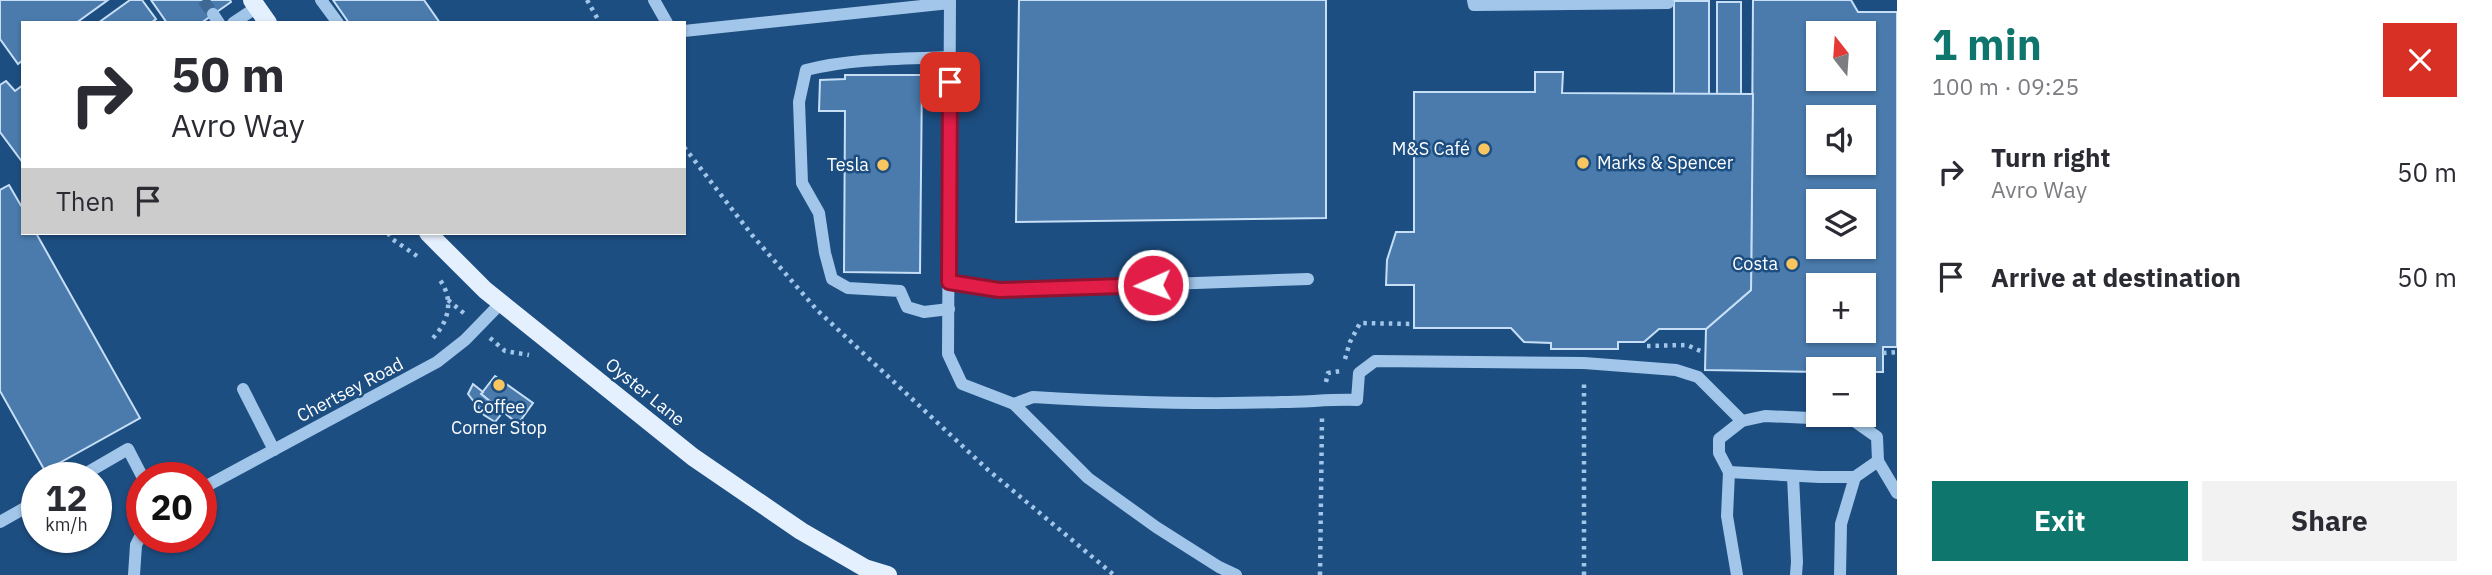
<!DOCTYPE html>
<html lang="en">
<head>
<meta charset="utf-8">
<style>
	:root { --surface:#fff; --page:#f2f2f3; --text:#2b2b33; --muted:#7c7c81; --accent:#0f766e }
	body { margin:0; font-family:"IBM Plex Sans",sans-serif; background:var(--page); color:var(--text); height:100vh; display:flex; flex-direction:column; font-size:26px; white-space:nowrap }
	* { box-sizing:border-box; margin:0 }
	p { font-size:23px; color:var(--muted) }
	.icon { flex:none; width:38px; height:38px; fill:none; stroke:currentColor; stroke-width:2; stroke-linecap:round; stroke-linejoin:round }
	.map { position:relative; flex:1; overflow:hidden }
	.sheet { display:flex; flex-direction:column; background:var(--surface); width:595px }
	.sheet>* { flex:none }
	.banner { position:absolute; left:21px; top:21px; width:665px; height:214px; border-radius:0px; box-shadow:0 2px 5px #0004; background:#fff; color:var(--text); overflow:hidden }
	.needle { width:46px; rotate:343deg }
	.buttons { position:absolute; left:1806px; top:21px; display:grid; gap:14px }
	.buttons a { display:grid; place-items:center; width:70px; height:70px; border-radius:0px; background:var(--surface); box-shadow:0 2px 5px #0004; font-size:35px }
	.speed { position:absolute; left:21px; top:462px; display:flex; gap:14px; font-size:35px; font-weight:700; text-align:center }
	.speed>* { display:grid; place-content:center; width:91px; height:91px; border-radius:50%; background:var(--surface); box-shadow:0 2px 5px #0004; line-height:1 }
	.speed small { font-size:18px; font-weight:400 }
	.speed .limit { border:10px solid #d22; background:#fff; color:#111 }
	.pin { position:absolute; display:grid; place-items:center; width:60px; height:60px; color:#fff; margin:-30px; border-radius:14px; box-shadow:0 4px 10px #0006 }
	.me { position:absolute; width:77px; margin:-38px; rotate:268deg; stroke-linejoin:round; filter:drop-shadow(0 0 5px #0008) }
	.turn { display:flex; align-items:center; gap:24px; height:147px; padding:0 35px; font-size:32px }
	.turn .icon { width:91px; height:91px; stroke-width:2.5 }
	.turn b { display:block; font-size:49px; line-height:60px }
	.then { display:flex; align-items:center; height:66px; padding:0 35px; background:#0003; gap:14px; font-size:26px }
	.round { display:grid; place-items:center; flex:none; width:74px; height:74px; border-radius:0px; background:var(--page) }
	.overview { display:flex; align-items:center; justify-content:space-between; height:119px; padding:0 35px }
	h1 { font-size:42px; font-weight:800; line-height:52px; color:var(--accent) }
	.cta { display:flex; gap:14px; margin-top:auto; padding:14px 35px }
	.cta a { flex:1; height:80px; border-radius:0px; background:var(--accent); color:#fff; font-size:28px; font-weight:800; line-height:80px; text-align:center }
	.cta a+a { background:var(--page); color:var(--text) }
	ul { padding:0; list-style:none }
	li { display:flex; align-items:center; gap:21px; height:105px; padding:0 35px }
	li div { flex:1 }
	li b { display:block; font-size:26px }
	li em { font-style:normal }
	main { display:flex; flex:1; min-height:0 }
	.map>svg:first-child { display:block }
	.building { fill:#4a7bac; stroke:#c6dff7; stroke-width:2; fill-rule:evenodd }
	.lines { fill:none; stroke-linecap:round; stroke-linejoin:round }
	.minor-tunnel { stroke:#3f6994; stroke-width:12; stroke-dasharray:12 6; stroke-linecap:butt }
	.path { stroke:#a2c6e9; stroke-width:4.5; stroke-dasharray:3.5 5; stroke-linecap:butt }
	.minor { stroke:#a2c6e9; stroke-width:12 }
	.major { stroke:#e5f0fe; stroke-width:18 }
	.route-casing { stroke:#92132f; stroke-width:18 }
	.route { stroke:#e11d48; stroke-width:12 }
	.poi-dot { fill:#f9c560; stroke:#1d4e81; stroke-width:2.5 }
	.labels { text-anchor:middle; stroke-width:5; stroke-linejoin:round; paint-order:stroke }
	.poi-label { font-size:18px; fill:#fff; stroke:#1d4e81; text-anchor:end }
	.street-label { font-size:18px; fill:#fff; stroke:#1d4e81 }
</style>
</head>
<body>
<main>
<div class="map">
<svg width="1897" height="575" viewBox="0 0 1897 575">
	<rect width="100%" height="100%" fill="#1d4e81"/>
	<g class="building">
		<path d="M0 0H108L76 23H23V60L18 64 0 39Z"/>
		<path d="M130 0H142L156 19 151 23H98Z"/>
		<path d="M151 0H230L231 2 201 23H167Z"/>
		<path d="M333 0H424L440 23H349Z"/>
		<path d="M1019 0H1326V218L1016 222Z"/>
		<path d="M1753 0H1851L1858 12H1897V347H1883V372H1864V369H1818V372L1705 370 1706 329 1751 290ZM1818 33H1864V79H1818ZM1818 117H1864V163H1818ZM1818 201H1864V247H1818ZM1818 285H1864V331H1818Z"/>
		<rect x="1674" y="1" width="35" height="93"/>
		<rect x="1717" y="2" width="24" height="92"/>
		<path d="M1535 72H1563L1562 93 1753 94 1751 290 1706 329H1659L1644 342H1618V349H1551V343L1524 342 1511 328H1414V285H1386L1387 260 1396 232H1414V92H1535Z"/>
		<path d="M845 75H922L920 273 844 272 845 111H819L820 80 845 79Z"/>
		<path d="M6 81 15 91 23 85V163L0 132V85Z"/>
		<path d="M9 185 23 209V233H36L140 418 45 471 0 391V190Z"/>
		<path d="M495 376 533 403 518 424 481 394Z"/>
		<path d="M473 384 483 392 481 394 503 412 495 422 484 415 468 394Z"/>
	</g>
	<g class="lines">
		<path class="minor-tunnel" d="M203 0 213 14"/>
		<g class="path">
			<path d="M587 0 600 23"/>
			<path d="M684 147 752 235 817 310 987 469 1114 575"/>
			<path d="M388 233 392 239 417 256"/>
			<path d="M448 300 466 315"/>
			<path d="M433 338C449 321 454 300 440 280"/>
			<path d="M490 338 505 351 529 355"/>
			<path d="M1647 346 1687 345 1705 353"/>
			<path d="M1883 353 1897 352"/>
			<path d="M1345 359 1350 342 1360 323 1414 324"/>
			<path d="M1326 382 1328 373 1341 371"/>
			<path d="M1320 575 1322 418"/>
			<path d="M1584 575V380"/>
		</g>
		<g class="minor">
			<path d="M321 0 338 23"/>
			<path d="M654 0 667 23"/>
			<path d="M950 0 948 354 962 384 1014 404"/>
			<path d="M1473 0 1474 5 1668 3"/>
			<path d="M213 14 219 23"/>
			<path d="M233 23 257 7"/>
			<path d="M684 31 950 3"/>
			<path d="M949 282 999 290 1308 279"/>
			<path d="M949 309 924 312 907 307 900 291 848 288 832 279 825 253 819 213 802 183 799 102 806 70C854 58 901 59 950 57"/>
			<path d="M243 389 274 450"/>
			<path d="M1765 416 1853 420 1877 437 1878 461 1855 477H1819L1729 472 1719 453V439L1742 421Z"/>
			<path d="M1878 461 1897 493"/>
			<path d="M1729 472 1727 516 1737 575"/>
			<path d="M1793 476 1797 562 1796 575"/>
			<path d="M78 478 128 449 143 478"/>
			<path d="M201 489 437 362 465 340 501 303"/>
			<path d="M0 522 37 501"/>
			<path d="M134 575 136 545 142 533"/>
			<path d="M1236 575 1219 567 1156 527 1088 478 1014 404 1033 397C1116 402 1199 405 1282 402 1307 402 1332 399 1357 400L1359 373 1375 361 1584 363 1676 370 1698 377 1742 421"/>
			<path d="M1840 575 1841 524 1855 477"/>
		</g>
		<g class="major">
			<path d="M252 0 268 23"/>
			<path d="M428 233 485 290 693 457 801 531 865 568 888 575"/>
		</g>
	</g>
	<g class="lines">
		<defs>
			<path id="route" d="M950 82 949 282 999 290 1153 285"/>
		</defs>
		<use href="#route" class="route-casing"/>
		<use href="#route" class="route"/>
	</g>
	<g class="poi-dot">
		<circle cx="1484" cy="149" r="7"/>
		<circle cx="1583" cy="163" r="7"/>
		<circle cx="883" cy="165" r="7"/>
		<circle cx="1792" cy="264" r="7"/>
		<circle cx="499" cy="385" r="7"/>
	</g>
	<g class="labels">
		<g class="poi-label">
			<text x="1470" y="155">M&amp;S Café</text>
			<text x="1597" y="169" text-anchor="start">Marks &amp; Spencer</text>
			<text x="869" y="171">Tesla</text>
			<text x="1778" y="270">Costa</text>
			<text x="499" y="413" text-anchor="middle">Coffee<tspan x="499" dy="21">Corner Stop</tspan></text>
		</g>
		<g class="street-label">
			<text transform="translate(350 390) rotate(-28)" y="6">Chertsey Road</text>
			<text transform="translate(645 392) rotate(39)" y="6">Oyster Lane</text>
		</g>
	</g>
</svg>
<div class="buttons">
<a><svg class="needle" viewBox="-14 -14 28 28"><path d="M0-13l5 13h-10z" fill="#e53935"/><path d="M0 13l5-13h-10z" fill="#7c7c81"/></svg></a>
<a><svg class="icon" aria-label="sound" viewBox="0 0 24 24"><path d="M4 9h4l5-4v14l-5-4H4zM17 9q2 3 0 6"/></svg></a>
<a><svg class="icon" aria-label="layers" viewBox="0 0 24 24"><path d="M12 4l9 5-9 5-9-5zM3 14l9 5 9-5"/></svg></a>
<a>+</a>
<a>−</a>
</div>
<div class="speed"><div>12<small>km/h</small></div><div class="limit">20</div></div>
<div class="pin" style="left:950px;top:82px;background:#d93025"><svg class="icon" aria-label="arrive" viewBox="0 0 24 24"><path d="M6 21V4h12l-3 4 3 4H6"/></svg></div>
<svg class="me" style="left:1153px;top:285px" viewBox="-20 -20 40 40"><circle r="17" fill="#e11d48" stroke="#fff" stroke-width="3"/><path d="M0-11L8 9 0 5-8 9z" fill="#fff"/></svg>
<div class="banner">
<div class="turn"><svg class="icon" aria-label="right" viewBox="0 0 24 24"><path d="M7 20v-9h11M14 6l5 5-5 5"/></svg><div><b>50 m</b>Avro Way</div></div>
<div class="then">Then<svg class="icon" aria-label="arrive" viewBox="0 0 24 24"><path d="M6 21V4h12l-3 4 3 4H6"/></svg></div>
</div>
</div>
<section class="sheet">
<div class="overview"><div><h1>1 min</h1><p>100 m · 09:25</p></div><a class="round" style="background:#d93025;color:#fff"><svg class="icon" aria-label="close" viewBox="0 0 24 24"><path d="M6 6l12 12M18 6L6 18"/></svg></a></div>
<ul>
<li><svg class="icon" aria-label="right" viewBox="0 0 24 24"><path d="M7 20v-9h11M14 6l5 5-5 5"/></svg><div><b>Turn right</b><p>Avro Way</p></div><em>50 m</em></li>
<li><svg class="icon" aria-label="arrive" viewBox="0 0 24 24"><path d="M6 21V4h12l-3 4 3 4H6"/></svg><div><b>Arrive at destination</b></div><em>50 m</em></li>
</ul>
<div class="cta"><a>Exit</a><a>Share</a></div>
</section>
</main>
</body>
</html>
